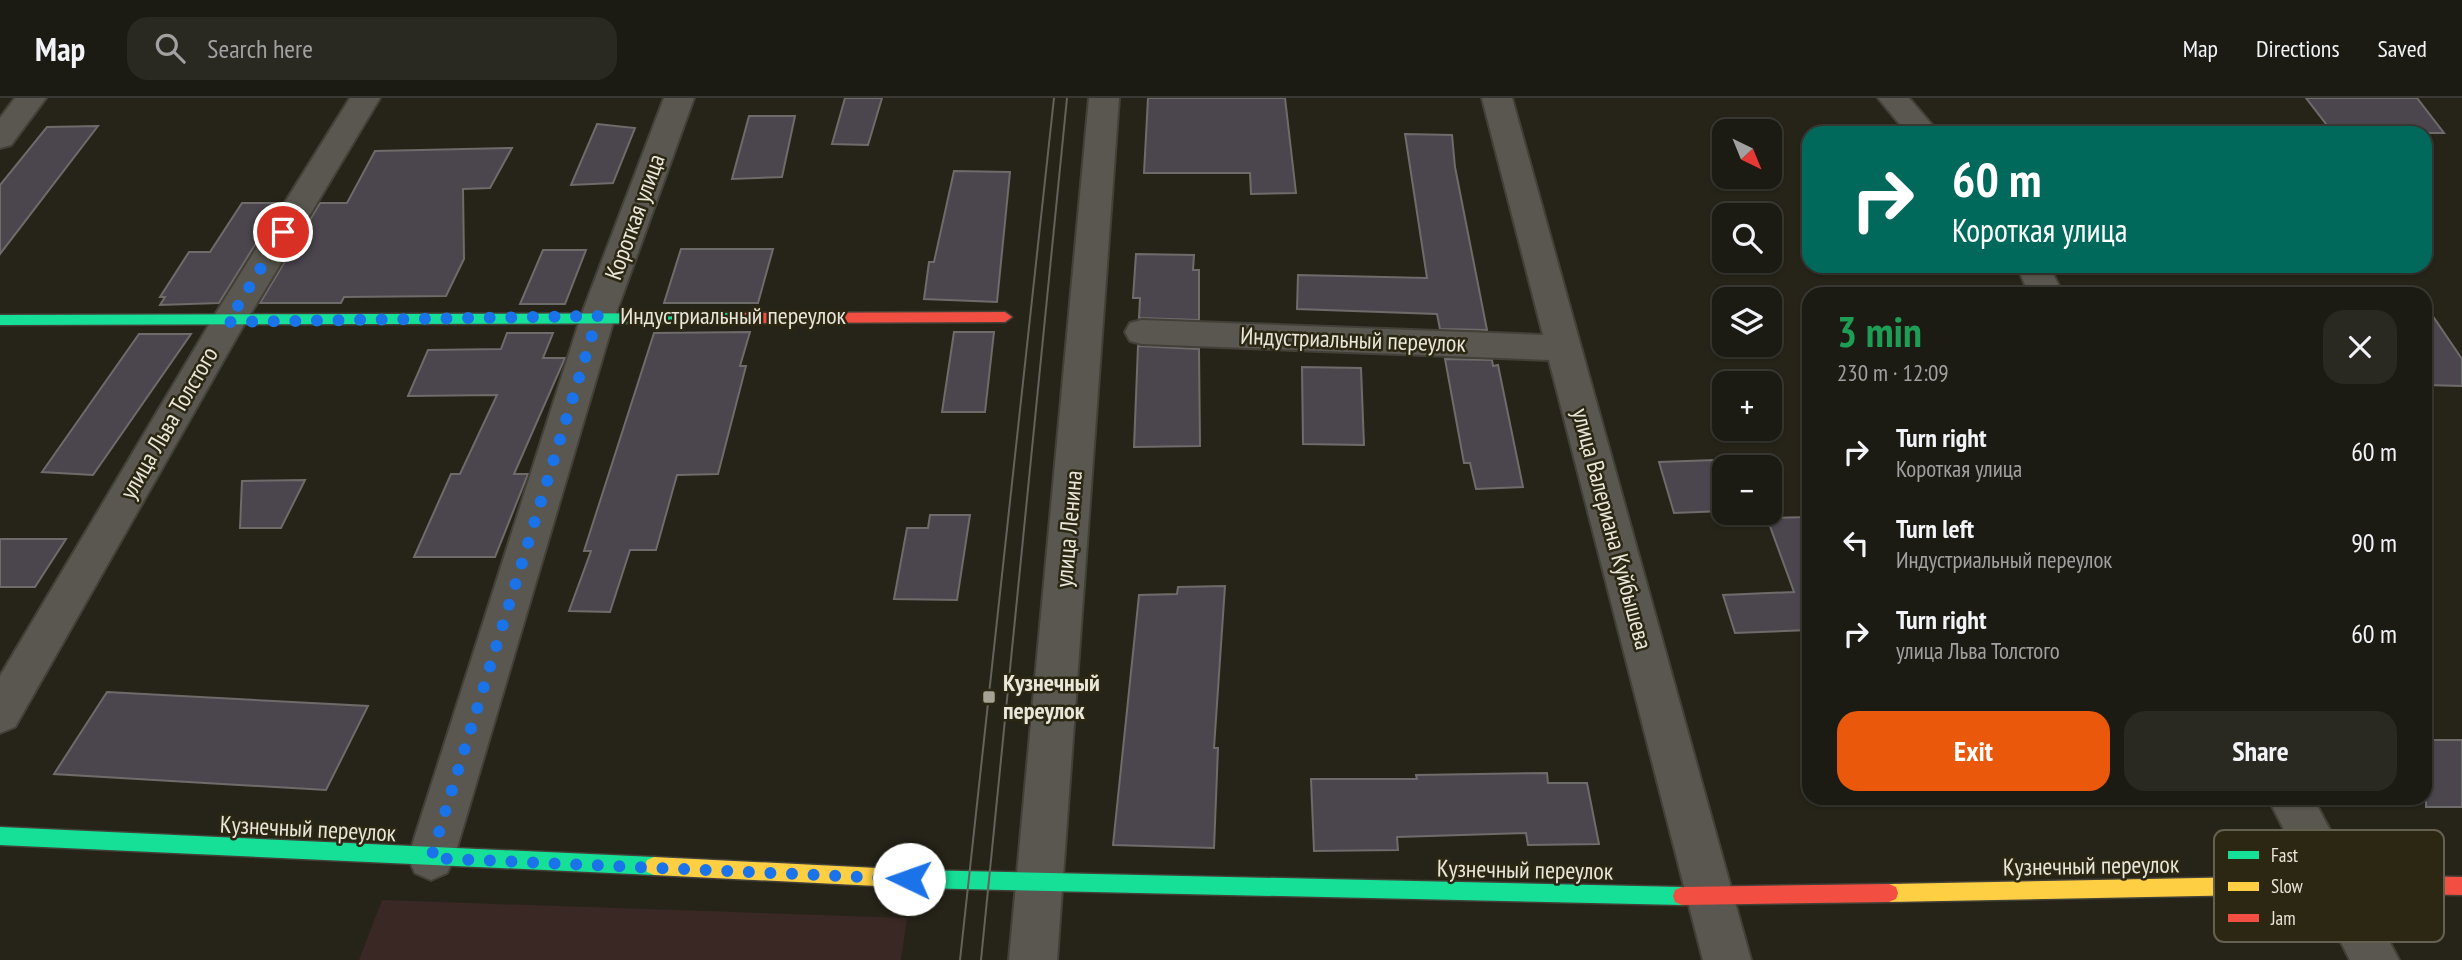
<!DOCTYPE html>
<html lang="en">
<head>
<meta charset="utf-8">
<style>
	:root { --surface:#1c1b13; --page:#292821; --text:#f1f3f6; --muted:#a0a1a0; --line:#3a3933; --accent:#ea580c }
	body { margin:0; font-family:"PT Sans Narrow",sans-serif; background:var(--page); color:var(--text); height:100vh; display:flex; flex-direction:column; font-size:26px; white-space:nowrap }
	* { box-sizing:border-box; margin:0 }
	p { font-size:23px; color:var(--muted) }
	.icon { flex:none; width:38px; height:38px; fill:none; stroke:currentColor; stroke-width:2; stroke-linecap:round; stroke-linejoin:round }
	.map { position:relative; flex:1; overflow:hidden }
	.sheet { position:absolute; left:1802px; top:189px; width:630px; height:518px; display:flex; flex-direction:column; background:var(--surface); border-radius:21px; box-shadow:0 2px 5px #0004,0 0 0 2px var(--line) }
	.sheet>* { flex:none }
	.guide { position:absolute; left:1802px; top:28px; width:630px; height:147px; border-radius:21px; box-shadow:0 2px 5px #0004,0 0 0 2px var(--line); background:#00695c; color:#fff; overflow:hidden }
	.needle { width:46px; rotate:137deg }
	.tools { position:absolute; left:1712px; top:21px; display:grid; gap:14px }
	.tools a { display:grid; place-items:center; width:70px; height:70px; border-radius:14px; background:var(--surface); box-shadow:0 2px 5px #0004,0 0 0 2px var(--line); font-size:35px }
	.pin { position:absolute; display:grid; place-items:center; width:60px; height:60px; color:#fff; margin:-30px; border:4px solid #fff; border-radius:50%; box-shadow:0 2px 7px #0007 }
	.me { position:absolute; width:77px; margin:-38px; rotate:273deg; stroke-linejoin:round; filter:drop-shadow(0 0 5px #0008) }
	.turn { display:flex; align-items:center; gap:24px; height:147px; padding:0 35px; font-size:32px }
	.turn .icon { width:91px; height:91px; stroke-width:2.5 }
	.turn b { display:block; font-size:49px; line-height:60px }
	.round { display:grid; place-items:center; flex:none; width:74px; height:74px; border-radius:21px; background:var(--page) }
	.head { display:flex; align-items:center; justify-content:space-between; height:119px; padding:0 35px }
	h1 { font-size:42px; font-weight:700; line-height:52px; color:#1e9e55 }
	.button { display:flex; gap:14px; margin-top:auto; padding:14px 35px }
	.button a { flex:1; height:80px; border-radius:21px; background:var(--accent); color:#fff; font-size:28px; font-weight:700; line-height:80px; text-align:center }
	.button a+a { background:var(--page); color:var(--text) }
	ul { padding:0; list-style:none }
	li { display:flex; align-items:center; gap:21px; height:91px; padding:0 35px }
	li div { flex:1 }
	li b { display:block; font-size:26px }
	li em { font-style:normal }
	header { display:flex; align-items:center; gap:42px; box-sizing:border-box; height:98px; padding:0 35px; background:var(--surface); border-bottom:2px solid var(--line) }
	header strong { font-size:33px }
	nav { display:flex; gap:38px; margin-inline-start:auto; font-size:24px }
	.search { width:490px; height:63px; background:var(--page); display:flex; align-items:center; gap:18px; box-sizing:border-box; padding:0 24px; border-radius:21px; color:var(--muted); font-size:26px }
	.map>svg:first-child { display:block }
	.education { fill:#392824 }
	.building { fill:#4b464e; stroke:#6e6b6b; stroke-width:2 }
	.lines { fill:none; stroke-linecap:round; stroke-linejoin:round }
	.street-casing { stroke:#434038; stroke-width:4 }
	.fast-casing { stroke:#434038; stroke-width:3 }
	.slow-casing { stroke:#434038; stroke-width:3 }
	.jam-casing { stroke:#434038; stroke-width:3 }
	.street { fill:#59574f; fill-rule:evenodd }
	.fast { fill:#16e098; fill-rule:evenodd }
	.slow { fill:#ffcf43; fill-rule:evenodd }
	.jam { fill:#f24e42; fill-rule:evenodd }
	.tram { stroke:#64625a; stroke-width:2 }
	.route { stroke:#1a73e8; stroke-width:12; stroke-dasharray:0 21.6 }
	.poi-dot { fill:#a5a296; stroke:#2c2713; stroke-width:2.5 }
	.labels { text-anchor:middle; stroke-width:5; stroke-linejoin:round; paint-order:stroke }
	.street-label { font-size:24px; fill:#e9e6da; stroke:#2c2713 }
	.poi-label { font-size:24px; font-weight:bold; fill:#e9e6da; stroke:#2c2713; text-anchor:start }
	.key { fill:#2c2713; stroke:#65604f; stroke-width:2 }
	.key-label { font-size:19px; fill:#e9e6da }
</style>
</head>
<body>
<header>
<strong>Map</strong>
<div class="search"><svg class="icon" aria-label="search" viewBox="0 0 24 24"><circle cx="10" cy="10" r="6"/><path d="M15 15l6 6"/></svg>Search here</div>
<nav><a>Map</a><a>Directions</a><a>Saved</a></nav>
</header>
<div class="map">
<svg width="2462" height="862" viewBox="0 0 2462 862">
	<rect width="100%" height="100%" fill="#262419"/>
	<path class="education" d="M382 802 907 820 901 862H359Z"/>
	<g class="building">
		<path d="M845 0H882L868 47 832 46Z"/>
		<path d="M1148 0H1285L1296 95 1251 96 1250 75H1144Z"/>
		<path d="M2306 0H2417L2444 35H2333Z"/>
		<path d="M749 18H795L782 79 732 81Z"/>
		<path d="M597 26 635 30 613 85 571 87Z"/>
		<path d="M98 28 0 156V87L47 29Z"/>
		<path d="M1405 36 1452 37 1455 69 1487 232 1440 231 1437 216 1297 211 1298 177 1427 180Z"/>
		<path d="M512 50 490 90 463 91 464 161 446 198 344 199 341 205H260L320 105H347L375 53Z"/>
		<path d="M954 73 1010 74 997 204 924 201 929 164H934Z"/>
		<path d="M242 105H281L219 205 160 207 165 199H160L189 154H210Z"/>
		<path d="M681 151H773L758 205H664Z"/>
		<path d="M543 152H586L565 206H520Z"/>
		<path d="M1136 156 1194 157 1193 172H1199V222L1139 220 1140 200H1133Z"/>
		<path d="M2426 208 2462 261V288L2426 287Z"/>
		<path d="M750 234 740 268H746L718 376 677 377 656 452H630L610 514 569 513 591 453H584L654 235Z"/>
		<path d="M954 234H994L985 314H942Z"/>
		<path d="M507 235H553L543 260H565L514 376H528L495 459H414L451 376H460L497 297 408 298 428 252 501 251Z"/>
		<path d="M139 236H191L93 377 42 374Z"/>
		<path d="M1138 248 1199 251 1200 348 1134 349Z"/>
		<path d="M1445 261 1492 262 1493 268 1498 267 1523 389 1476 391 1470 365H1464Z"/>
		<path d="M1302 269 1361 270 1364 347 1303 346Z"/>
		<path d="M1743 361 1746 369H1724V413L1674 415 1659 364Z"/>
		<path d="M305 382 281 430H240L242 383Z"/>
		<path d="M930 417H970L957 502 894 501 907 430H928Z"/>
		<path d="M1810 419V532L1735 535 1723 497 1794 494 1767 420Z"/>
		<path d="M0 441H66L35 489H0Z"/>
		<path d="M1225 488 1214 650H1218L1214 750 1113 747 1139 497 1177 496 1178 489Z"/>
		<path d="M107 594 368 608 326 692 54 676Z"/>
		<rect x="2426" y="642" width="36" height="67"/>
		<path d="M1547 675 1548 685H1587L1599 746 1528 747 1526 735 1397 739 1398 752 1314 753 1311 681H1417L1416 677Z"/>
	</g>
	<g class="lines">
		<defs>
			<g id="street">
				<path d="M15 0H46L11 47 0 50V20Z"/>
				<path d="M350 0H380L242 230 15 629 0 635V578L216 215Z"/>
				<path d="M664 0H694L615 218 454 760 447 775 431 782 415 775 408 760 581 218Z"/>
				<path d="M1089 0H1119L1057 862H1009Z"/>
				<path d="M1482 0H1512L1751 862H1703L1549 262 1142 246 1130 243 1125 234 1130 225 1142 222 1543 237Z"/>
				<path d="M1878 0H1909L1939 35H1907Z"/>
				<path d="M2017 168H2049L2063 196H2029Z"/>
				<path d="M2268 700H2313L2399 862H2350Z"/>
			</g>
			<g id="fast">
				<path d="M743 215 750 220 743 225 0 227V217Z"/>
				<path d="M0 729 654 759 661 762 663 768 661 774 654 777 0 747Z"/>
				<path d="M917 772 1682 789 1689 792 1691 798 1689 804 1682 807 917 790 910 787 908 781 910 775Z"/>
			</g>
			<g id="slow">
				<path d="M654 759 917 772 924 775 926 781 924 787 917 790 654 777 647 774 645 768 647 762Z"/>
				<path d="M2350 777 2357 780 2359 786 2357 792 2350 795 1889 804 1882 801 1880 795 1882 789 1889 786Z"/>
			</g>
			<g id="jam">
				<path d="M1005 214 1012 219 1005 224 743 225 736 220 743 215Z"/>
				<path d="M2350 777 2462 779V797L2350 795 2343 792 2341 786 2343 780Z"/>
				<path d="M1889 786 1896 789 1898 795 1896 801 1889 804 1682 807 1675 804 1673 798 1675 792 1682 789Z"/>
			</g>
		</defs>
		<use href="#street" class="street-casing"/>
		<use href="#fast" class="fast-casing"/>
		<use href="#slow" class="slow-casing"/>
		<use href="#jam" class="jam-casing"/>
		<use href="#street" class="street"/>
		<use href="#fast" class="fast"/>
		<use href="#slow" class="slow"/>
		<use href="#jam" class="jam"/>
		<g class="tram">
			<path d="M960 862 1054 0"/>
			<path d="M981 862 1067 0"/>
		</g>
	</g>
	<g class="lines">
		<path class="route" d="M283 134 228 224 598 218 431 760 909 781"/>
	</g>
	<rect class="poi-dot" x="982" y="592" width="14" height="14" rx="3.5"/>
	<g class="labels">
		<g class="street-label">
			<text transform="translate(635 119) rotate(-70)" y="8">Короткая улица</text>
			<text x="733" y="226">Индустриальный переулок</text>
			<text transform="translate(1353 242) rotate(2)" y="8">Индустриальный переулок</text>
			<text transform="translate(169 325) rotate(-60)" y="8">улица Льва Толстого</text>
			<text transform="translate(1069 431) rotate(-85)" y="8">улица Ленина</text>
			<text transform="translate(1612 431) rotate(75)" y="8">улица Валериана Куйбышева</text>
			<text transform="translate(308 731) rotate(3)" y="8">Кузнечный переулок</text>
			<text transform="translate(2091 768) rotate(-1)" y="8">Кузнечный переулок</text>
			<text transform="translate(1525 772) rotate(1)" y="8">Кузнечный переулок</text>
		</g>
		<g class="poi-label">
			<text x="1003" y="593">Кузнечный<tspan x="1003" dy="28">переулок</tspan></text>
		</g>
	</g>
	<rect x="2214" y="732" width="230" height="112" rx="10" class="key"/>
	<rect x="2228" y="753" width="31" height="8" fill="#16e098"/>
	<rect x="2228" y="784" width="31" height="9" fill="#ffcf43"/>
	<rect x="2228" y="816" width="31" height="8" fill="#f24e42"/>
	<g class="key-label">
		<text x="2271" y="764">Fast</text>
		<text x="2271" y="795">Slow</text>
		<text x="2271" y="827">Jam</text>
	</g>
</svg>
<div class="tools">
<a><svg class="needle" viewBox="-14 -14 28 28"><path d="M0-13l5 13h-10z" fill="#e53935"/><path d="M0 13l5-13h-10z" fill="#a0a1a0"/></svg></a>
<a><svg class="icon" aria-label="search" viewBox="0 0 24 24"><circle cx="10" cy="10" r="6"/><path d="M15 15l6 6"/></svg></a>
<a><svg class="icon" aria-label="layers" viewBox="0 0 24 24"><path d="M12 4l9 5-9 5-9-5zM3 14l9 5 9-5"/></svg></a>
<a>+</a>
<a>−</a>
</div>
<div class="pin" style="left:283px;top:134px;background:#d93025"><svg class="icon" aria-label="arrive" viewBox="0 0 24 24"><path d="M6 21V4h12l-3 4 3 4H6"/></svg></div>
<svg class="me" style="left:909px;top:781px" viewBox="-20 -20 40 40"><circle r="19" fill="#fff"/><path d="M0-13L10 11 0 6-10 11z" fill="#1a73e8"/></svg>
<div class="guide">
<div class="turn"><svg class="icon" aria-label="right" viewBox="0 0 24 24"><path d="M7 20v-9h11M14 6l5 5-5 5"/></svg><div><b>60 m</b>Короткая улица</div></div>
</div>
<section class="sheet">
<div class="head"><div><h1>3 min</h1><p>230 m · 12:09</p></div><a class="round"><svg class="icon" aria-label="close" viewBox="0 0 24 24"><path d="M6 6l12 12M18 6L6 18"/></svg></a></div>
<ul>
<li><svg class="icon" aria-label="right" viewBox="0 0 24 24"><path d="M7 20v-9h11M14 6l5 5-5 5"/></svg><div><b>Turn right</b><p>Короткая улица</p></div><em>60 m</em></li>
<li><svg class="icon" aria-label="left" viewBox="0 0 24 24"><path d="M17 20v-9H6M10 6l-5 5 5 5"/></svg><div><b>Turn left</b><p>Индустриальный переулок</p></div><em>90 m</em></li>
<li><svg class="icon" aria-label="right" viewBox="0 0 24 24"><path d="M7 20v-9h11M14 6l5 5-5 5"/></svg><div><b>Turn right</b><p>улица Льва Толстого</p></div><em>60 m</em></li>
</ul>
<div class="button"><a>Exit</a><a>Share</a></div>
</section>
</div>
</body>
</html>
